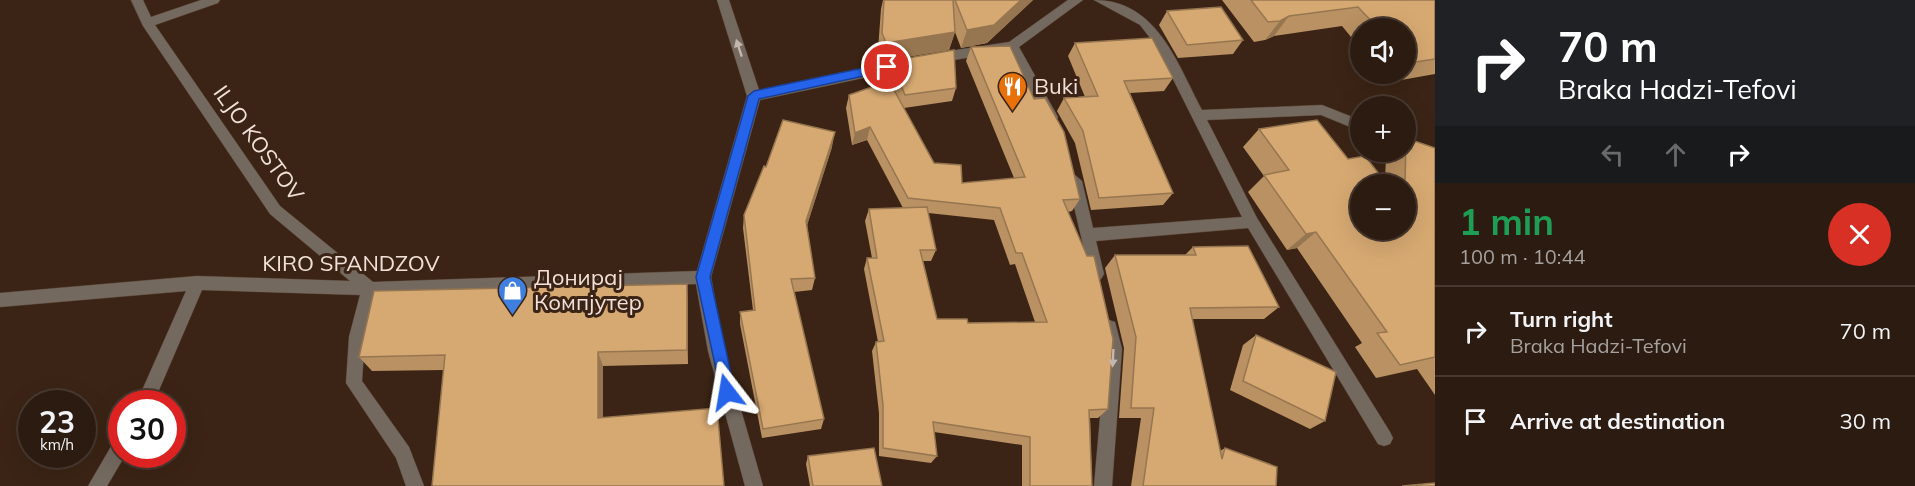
<!DOCTYPE html>
<html lang="en">
<head>
<meta charset="utf-8">
<style>
	:root { --surface:#2c1b10; --page:#342419; --text:#f1f3f6; --muted:#a6a19f; --line:#483930 }
	body { margin:0; font-family:Mulish,sans-serif; background:var(--page); color:var(--text); height:100vh; display:flex; flex-direction:column; font-size:22px; white-space:nowrap }
	* { box-sizing:border-box; margin:0 }
	p { font-size:20px; color:var(--muted) }
	.icon { flex:none; width:33px; height:33px; fill:none; stroke:currentColor; stroke-width:2; stroke-linecap:round; stroke-linejoin:round }
	.map { position:relative; flex:1; overflow:hidden }
	.panel { display:flex; flex-direction:column; background:var(--surface); width:480px }
	.panel>* { flex:none }
	.guide { background:#202124; color:#fff; overflow:hidden }
	.controls { position:absolute; left:1350px; top:18px; display:grid; gap:12px }
	.controls a { display:grid; place-items:center; width:66px; height:66px; border-radius:50%; background:var(--surface); box-shadow:0 6px 24px #0002,0 0 0 2px var(--line); font-size:30px }
	.speed { position:absolute; left:18px; top:390px; display:flex; gap:12px; font-size:30px; font-weight:700; text-align:center }
	.speed>* { display:grid; place-content:center; width:78px; height:78px; border-radius:50%; background:var(--surface); box-shadow:0 6px 24px #0002,0 0 0 2px var(--line); line-height:1 }
	.speed small { font-size:15px; font-weight:400 }
	.speed .limit { border:9px solid #d22; background:#fff; color:#111 }
	.pin { position:absolute; display:grid; place-items:center; width:51px; height:51px; color:#fff; margin:-26px; border:3px solid #fff; border-radius:50%; box-shadow:0 2px 6px #0007 }
	.me { position:absolute; width:66px; margin:-33px; rotate:346deg; stroke-linejoin:round; filter:drop-shadow(0 0 4px #0008) }
	.turn { display:flex; align-items:center; gap:21px; height:126px; padding:0 24px; font-size:27px }
	.turn .icon { width:78px; height:78px; stroke-width:2.5 }
	.turn b { display:block; font-size:42px; line-height:51px }
	.lanes { display:flex; align-items:center; height:57px; padding:0 24px; background:#0003; justify-content:center; gap:30px; direction:ltr }
	.lanes .off { opacity:.35 }
	.round { display:grid; place-items:center; flex:none; width:63px; height:63px; border-radius:32px; background:var(--page) }
	.headline { display:flex; align-items:center; justify-content:space-between; height:102px; padding:0 24px }
	h1 { font-size:36px; font-weight:700; line-height:45px; color:#1e9e55 }
	ul { padding:0; list-style:none }
	li { display:flex; align-items:center; gap:18px; height:90px; padding:0 24px; border-top:2px solid var(--line) }
	li div { flex:1 }
	li b { display:block; font-size:22px }
	li em { font-style:normal }
	main { display:flex; flex:1; min-height:0 }
	.map>svg:first-child { display:block }
	.lines { fill:none; stroke-linecap:round; stroke-linejoin:round }
	.street-casing { stroke:#584234; stroke-width:1 }
	.street { fill:#73695f; fill-rule:evenodd }
	.wall { fill:#b99162; fill-rule:evenodd }
	.shaded-wall { fill:#967650 }
	.building { fill:#d7a972; stroke:#967650; stroke-width:1.5 }
	.oneway { fill:#c4b6ad }
	.route { fill:#2563eb; stroke:#184099; stroke-width:1.5 }
	.labels { text-anchor:middle; stroke-width:6; stroke-linejoin:round; paint-order:stroke }
	.poi-label { font-size:22px; fill:#f0e0d7; stroke:#3b2415; text-anchor:start }
	.street-label { font-size:22px; fill:#f0e0d7; stroke:#3b2415 }
</style>
</head>
<body>
<main>
<div class="map">
<svg width="1435" height="486" viewBox="0 0 1435 486">
	<rect width="100%" height="100%" fill="#3b2415"/>
	<g class="lines">
		<defs>
			<g id="street">
				<path d="M131 0H143L151 17 201 0H220L218 3 155 25 280 206 373 282 697 271 747 96 717 0H729L759 90 910 58 915 60 916 63 915 66 910 68 760 100 711 277 724 351 763 486H745L708 351 696 284 376 296 365 337 362 381 409 447 424 486H406L396 458 346 383 349 337 360 295 202 290 153 404H136L186 291 0 307V293L197 276 350 281 270 214 143 26Z"/>
				<path d="M1068 0H1083L1019 47 1058 117 1056 121H1046L1008 51 936 63 930 58 936 53 1009 42Z"/>
				<path d="M1094 0C1157 0 1177 63 1202 110L1322 105 1360 120V131L1321 115 1207 120 1257 218 1390 432 1393 438 1390 444 1384 446 1378 444 1248 228 1096 241 1104 274 1101 279 1096 281 1091 279 1068 181 1070 177 1075 175 1082 181 1093 228 1242 217 1157 47 1140 25Z"/>
				<path d="M1109 320 1115 322 1122 349 1112 486H1094L1106 349 1101 327 1103 322Z"/>
				<path d="M122 436V454H126L107 486H88L116 438Z"/>
			</g>
		</defs>
		<use href="#street" class="street-casing"/>
		<use href="#street" class="street"/>
	</g>
	<g class="wall">
		<path d="M883 0H1033L987 43 961 48 955 32 949 50 882 61 878 50 881 9Z"/>
		<path d="M1222 0H1435V74L1390 82 1383 74H1406V28H1360V48L1342 26 1274 36 1265 40 1254 42Z"/>
		<path d="M1167 11 1243 40 1233 54 1178 58 1159 25Z"/>
		<path d="M1075 43 1173 78 1164 91 1130 93 1173 193 1163 205 1091 210 1075 143 1057 111 1064 98 1085 97 1068 56Z"/>
		<path d="M971 47 1080 199 1072 211 1068 212 1108 409 1098 418H1090L1092 486H1022V445L934 432 937 456 931 463 879 456V413L872 351 876 342H878L864 269 867 258H872L865 221 869 209 903 208 867 140 852 145 846 108 849 95 895 92 888 74 891 61 956 88 952 101 904 108 934 163 962 183 1014 178 966 61ZM928 213 994 220 1010 265 1015 264 1035 322 968 323 937 319 923 261H931L936 250Z"/>
		<path d="M1259 129 1348 159 1385 182 1386 155 1390 152H1406V138L1435 148V395L1417 369 1376 378 1355 347 1362 343 1297 248 1287 250 1248 192 1264 176 1243 147ZM1360 184H1406V230Z"/>
		<path d="M832 147 807 225 815 278 812 290 794 292 824 419 821 429 762 438 740 324V312L753 310 743 228 744 215 766 167Z"/>
		<path d="M1193 247 1279 307 1264 319H1192L1220 451 1225 448 1276 486H1131L1141 418H1119L1124 348 1105 268 1115 255H1185Z"/>
		<path d="M688 300V364L603 366V418L724 486 444 370 372 371 359 357Z"/>
		<path d="M1256 335 1325 421 1310 429 1230 390 1243 345Z"/>
		<path d="M808 456 882 486H810L806 464Z"/>
	</g>
	<g class="shaded-wall">
		<path d="M1021 0H1033L987 43 961 48 967 30Z"/>
		<path d="M1289 16 1274 36 1265 40 1280 21Z"/>
		<path d="M955 32 949 50 882 61 886 43Z"/>
		<path d="M870 127 867 140 852 145 855 133Z"/>
		<path d="M835 132 832 147 804 235 806 221Z"/>
		<path d="M1316 232 1297 248 1287 250 1306 234Z"/>
		<path d="M687 284 688 300V364L687 350Z"/>
		<path d="M598 352 603 366V431L598 418Z"/>
	</g>
	<g class="building">
		<path d="M884 0H953L955 32 886 43 882 33Z"/>
		<path d="M955 0H1021L994 25 967 30Z"/>
		<path d="M1251 0H1435V59L1409 63 1406 59V28H1378L1358 7 1289 16 1280 21 1268 22Z"/>
		<path d="M1221 7 1243 40 1187 45 1167 11Z"/>
		<path d="M1152 38 1173 78 1124 81 1173 193 1099 198 1083 131 1064 98 1098 96 1075 43Z"/>
		<path d="M1010 46 1034 99 1045 98 1064 132 1080 199 1063 200 1087 256H1094L1113 339 1108 409 1089 410 1092 486H1030V437L933 422 937 456 883 448V405L876 342 884 341 867 258H877L869 209 927 207 936 250H920L937 319H967L968 323 1047 322 1022 253H1016L1000 208 908 198 870 127 855 133 849 95 889 81 934 163 961 165 962 183 1025 177 971 47Z"/>
		<path d="M954 50 956 88 905 95 891 61Z"/>
		<path d="M783 120 835 132 806 221 815 278 791 279 824 419 763 429 740 312 755 310 744 215 764 166 766 167Z"/>
		<path d="M1317 120 1348 159 1365 156 1387 184H1360V230H1406V184H1405L1406 138 1435 148V357L1400 365 1377 333 1387 332 1316 232 1306 234 1264 175 1289 170 1259 129Z"/>
		<path d="M1248 246 1279 307 1190 308 1222 459 1225 448 1277 467 1276 486H1143L1154 408H1131L1136 337 1115 255H1196L1193 247Z"/>
		<path d="M687 284V350L598 352V418L717 408 724 486H432L445 355 359 357 374 291Z"/>
		<path d="M1256 335 1336 372 1325 421 1243 381Z"/>
		<path d="M874 448 882 486H813L808 456Z"/>
		<path d="M1435 483V486H1402Z"/>
	</g>
	<defs><path id="oneway-solid" d="M-6-.8H1V-3.2L6.5 0L1 3.2V.8H-6Z" transform="scale(1.5)"/></defs>
	<g class="oneway">
		<use href="#oneway-solid" transform="translate(739 48) rotate(-108)"/>
		<use href="#oneway-solid" transform="translate(1113 358) rotate(93)"/>
	</g>
	<path class="route" d="M887 63 893 67 891 70 759 99 710 277 735 392 732 397 727 399 722 397 696 277 748 96 754 91Z"/>
	<defs>
		<symbol id="restaurant-pin" viewBox="-11 -11 22 30"><path d="M0 17L-7.5 6A9.5 9.5 0 1 1 7.5 6Z" fill="#e8710a" stroke="#3b2415"/><path d="M-5-6h1v4h1v-4h1v4h1v-4h1v5L-1.5 .5V6h-2V.5L-5-1ZM5-6V6H3V1.5H1.5Q1.5-4 5-6Z" fill="#fff"/></symbol>
		<symbol id="shop-pin" viewBox="-11 -11 22 30"><path d="M0 17L-7.5 6A9.5 9.5 0 1 1 7.5 6Z" fill="#3f7fe0" stroke="#3b2415"/><path d="M-5-2.5h2.3a2.7 3.5 0 0 1 5.4 0H5L5.5 6h-11ZM-1.5-2.5h3a1.5 2.3 0 0 0-3 0Z" fill="#fff"/></symbol>
	</defs>
	<g fill-rule="evenodd">
		<use href="#restaurant-pin" x="996" y="70" width="33" height="45"/>
		<use href="#shop-pin" x="496" y="274" width="33" height="45"/>
	</g>
	<g class="labels">
		<g class="poi-label">
			<text x="1034" y="94">Buki</text>
			<text x="534" y="285">Донирај<tspan x="534" dy="25">Компјутер</tspan></text>
		</g>
		<g class="street-label">
			<text transform="translate(259 143) rotate(54)" y="8">ILJO KOSTOV</text>
			<text x="351" y="271">KIRO SPANDZOV</text>
		</g>
	</g>
</svg>
<div class="controls">
<a><svg class="icon" aria-label="sound" viewBox="0 0 24 24"><path d="M4 9h4l5-4v14l-5-4H4zM17 9q2 3 0 6"/></svg></a>
<a>+</a>
<a>−</a>
</div>
<div class="speed"><div>23<small>km/h</small></div><div class="limit">30</div></div>
<div class="pin" style="left:887px;top:67px;background:#d93025"><svg class="icon" aria-label="arrive" viewBox="0 0 24 24"><path d="M6 21V4h12l-3 4 3 4H6"/></svg></div>
<svg class="me" style="left:727px;top:392px" viewBox="-20 -20 40 40"><path d="M0-17L14 15 0 8-14 15z" fill="#2563eb" stroke="#fff" stroke-width="4"/></svg>
</div>
<section class="panel">
<div class="guide">
<div class="turn"><svg class="icon" aria-label="right" viewBox="0 0 24 24"><path d="M7 20v-9h11M14 6l5 5-5 5"/></svg><div><b>70 m</b>Braka Hadzi-Tefovi</div></div>
<div class="lanes"><svg class="icon off" aria-label="left" viewBox="0 0 24 24"><path d="M17 20v-9H6M10 6l-5 5 5 5"/></svg><svg class="icon off" aria-label="ahead" viewBox="0 0 24 24"><path d="M12 20V5M6 11l6-6 6 6"/></svg><svg class="icon" aria-label="right" viewBox="0 0 24 24"><path d="M7 20v-9h11M14 6l5 5-5 5"/></svg></div>
</div>
<div class="headline"><div><h1>1 min</h1><p>100 m · 10:44</p></div><a class="round" style="background:#d93025;color:#fff"><svg class="icon" aria-label="close" viewBox="0 0 24 24"><path d="M6 6l12 12M18 6L6 18"/></svg></a></div>
<ul>
<li><svg class="icon" aria-label="right" viewBox="0 0 24 24"><path d="M7 20v-9h11M14 6l5 5-5 5"/></svg><div><b>Turn right</b><p>Braka Hadzi-Tefovi</p></div><em>70 m</em></li>
<li><svg class="icon" aria-label="arrive" viewBox="0 0 24 24"><path d="M6 21V4h12l-3 4 3 4H6"/></svg><div><b>Arrive at destination</b></div><em>30 m</em></li>
</ul>
</section>
</main>
</body>
</html>
